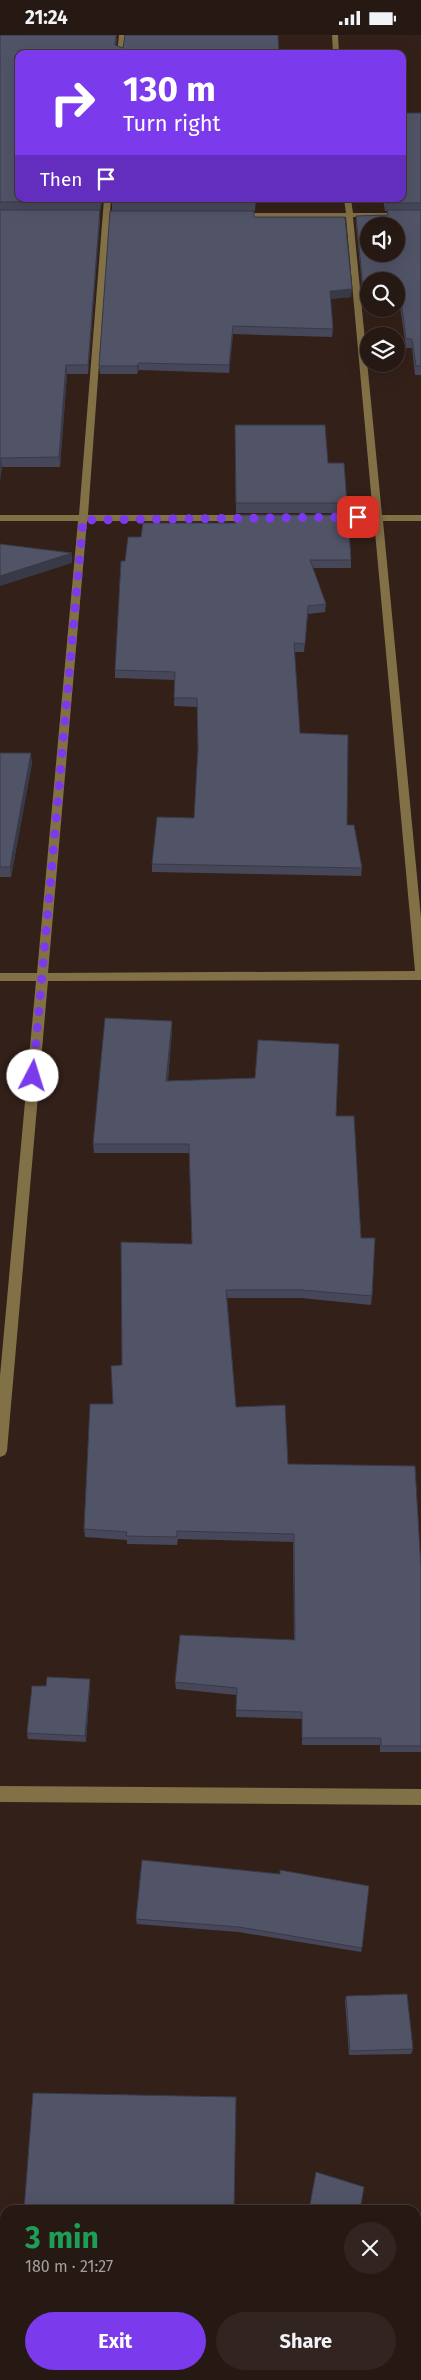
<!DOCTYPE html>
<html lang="en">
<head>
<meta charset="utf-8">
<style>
	:root { --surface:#261813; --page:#322521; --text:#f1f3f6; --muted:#a4a0a0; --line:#423733; --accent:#7c3aed }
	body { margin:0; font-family:"Fira Sans",sans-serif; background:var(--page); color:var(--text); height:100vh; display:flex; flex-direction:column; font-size:19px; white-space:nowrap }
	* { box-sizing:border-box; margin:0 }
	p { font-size:16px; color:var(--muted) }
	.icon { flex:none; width:28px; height:28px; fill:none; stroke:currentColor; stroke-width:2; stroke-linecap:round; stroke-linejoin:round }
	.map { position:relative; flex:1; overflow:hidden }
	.details { position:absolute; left:0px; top:2170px; width:421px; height:175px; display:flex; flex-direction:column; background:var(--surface); border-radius:15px 15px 0 0; box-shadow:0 5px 20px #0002,0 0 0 1px var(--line) }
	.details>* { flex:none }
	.hud { position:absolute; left:15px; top:15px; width:391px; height:152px; border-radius:10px; box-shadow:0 5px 20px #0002,0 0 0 1px var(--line); background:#7c3aed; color:#fff; overflow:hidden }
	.tools { position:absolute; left:360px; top:182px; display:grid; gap:10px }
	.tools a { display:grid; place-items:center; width:45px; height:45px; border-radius:50%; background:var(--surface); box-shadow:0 5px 20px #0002,0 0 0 1px var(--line); font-size:25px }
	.pin { position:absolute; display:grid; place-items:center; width:42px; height:42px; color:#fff; margin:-21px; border-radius:10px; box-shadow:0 2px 8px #0006 }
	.me { position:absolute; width:55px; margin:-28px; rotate:5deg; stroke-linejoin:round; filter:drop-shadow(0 0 4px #0008) }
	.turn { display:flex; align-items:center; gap:18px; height:105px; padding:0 25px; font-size:22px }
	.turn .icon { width:65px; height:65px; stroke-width:2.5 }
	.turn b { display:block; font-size:35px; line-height:42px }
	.then { display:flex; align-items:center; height:48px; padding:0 25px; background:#0003; gap:10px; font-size:19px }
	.round { display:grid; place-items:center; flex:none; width:52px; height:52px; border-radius:26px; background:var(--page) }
	.overview { display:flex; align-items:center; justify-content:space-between; height:85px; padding:0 25px }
	h1 { font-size:30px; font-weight:700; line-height:38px; color:#1e9e55 }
	.primary-button { display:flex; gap:10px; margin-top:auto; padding:10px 25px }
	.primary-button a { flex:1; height:58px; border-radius:30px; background:var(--accent); color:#fff; font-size:20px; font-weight:700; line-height:58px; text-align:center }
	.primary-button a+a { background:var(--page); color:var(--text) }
	.status { display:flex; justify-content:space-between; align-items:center; height:35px; padding:0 25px; background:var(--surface); direction:ltr }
	.status svg { height:14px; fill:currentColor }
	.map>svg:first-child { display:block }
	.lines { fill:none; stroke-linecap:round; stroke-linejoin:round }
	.minor { fill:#827046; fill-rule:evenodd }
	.wall { fill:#464759 }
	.shaded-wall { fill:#393a48 }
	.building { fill:#515367; stroke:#393a48; fill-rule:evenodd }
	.route { stroke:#7c3aed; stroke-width:9; stroke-dasharray:0 16.2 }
</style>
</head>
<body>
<div class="status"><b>21:24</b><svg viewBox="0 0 49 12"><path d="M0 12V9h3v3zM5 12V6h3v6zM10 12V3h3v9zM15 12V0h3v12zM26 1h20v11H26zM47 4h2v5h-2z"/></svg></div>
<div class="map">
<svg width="421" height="2345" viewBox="0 0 421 2345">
	<rect width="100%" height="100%" fill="#332019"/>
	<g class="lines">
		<g class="minor">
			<path d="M119 0H125L123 19H117Z"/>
			<path d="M332 0H338L339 19H333Z"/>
			<path d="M104 164H111L88 480H251L255 483 251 486H87L48 938 415 936 374 486H331L327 483 331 480H373L346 182H239L235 180 239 178H346L344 164H351L353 178H421V182H353L382 480H421V486H383L421 883V945L48 946 7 1416 5 1420 0 1422V1341L36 946H0V938H37L78 486H0V480H79Z"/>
			<path d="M0 1751 421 1754V1770L0 1767Z"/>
		</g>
	</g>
	<g class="wall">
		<path d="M0 0H117L116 11 123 13 279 19H19L103 164 100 176V184L88 339H67L60 432H2L0 445Z"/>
		<path d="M421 78V340H415L412 313H406L398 257H396V246L363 261 356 189V181L387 180V176H385L383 164H402Z"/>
		<path d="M112 164H256L255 176H112Z"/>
		<path d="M254 182 351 262 330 264 333 294 332 302 233 299 229 338 139 335 137 339H100L99 331Z"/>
		<path d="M235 390 328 428 347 468 346 478H236Z"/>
		<path d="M351 525V533H313L326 569 325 577 308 579 304 617H294L300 698 347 790 362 833 361 841 152 837V829L194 783 198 714 197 672 174 671 175 645 115 643V635L125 526Z"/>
		<path d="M0 718 32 728 11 842H0Z"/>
		<path d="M172 995 168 1046 336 1081 361 1203 372 1261 371 1270 301 1263H227L236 1372 288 1429 421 1533V1717H380V1710H302V1684L236 1682V1660L176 1654 175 1647 294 1605 293 1507 178 1504 177 1510 127 1509V1505L85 1502 84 1494 122 1330 192 1209 189 1118H94L93 1109Z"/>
		<path d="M90 1650 86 1707 28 1704 27 1698Z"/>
		<path d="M142 1825 362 1913 361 1917 238 1897 137 1889 136 1884Z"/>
		<path d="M346 1961 413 2014 411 2019 349 2020 345 1966Z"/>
	</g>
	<g class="shaded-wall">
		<path d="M116 0H117V1L115 19V10Z"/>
		<path d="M101 164H103L100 176V167Z"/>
		<path d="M100 175V184L88 339V330Z"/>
		<path d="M396 248H399L398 257H396Z"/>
		<path d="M369 251V260L363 261V252Z"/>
		<path d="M352 254 351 262 329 264 330 256Z"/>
		<path d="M233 291V299L229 338V330Z"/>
		<path d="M139 328V335L137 339V331Z"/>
		<path d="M66 330 67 339 60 432 59 422Z"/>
		<path d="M1 423 2 432 0 445V430Z"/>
		<path d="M72 518V528L0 551V541Z"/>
		<path d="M31 718 32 728 11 842 10 832Z"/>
		<path d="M172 986V995L167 1055 166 1046Z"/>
		<path d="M90 1644V1650L86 1707 85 1701Z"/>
	</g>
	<g class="building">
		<path d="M0 0H116L115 10 123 13 125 0H278L279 19H19V164H101L100 167H0Z"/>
		<path d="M402 78H421V168H386L385 164H402Z"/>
		<path d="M112 164H256L255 167H112Z"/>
		<path d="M0 175H100L88 330H66L59 422 1 423 0 430Z"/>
		<path d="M387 175H421V331H416L412 304H406L399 248H396V246H369V251L363 252 356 181 388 180ZM369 191H396V219H369Z"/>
		<path d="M110 176H254V182H345L352 254 330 256 333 294 233 291 229 330 139 328 137 331H99Z"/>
		<path d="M235 390H325L328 428H344L347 468H236Z"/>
		<path d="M236 480H348L351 525H310L326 569 308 571 305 609 294 608 300 698 348 700 347 790H354L362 833 152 829 157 782 194 783 198 713 197 663H174L175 637 115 635 121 526H125L128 502H141L143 488H236Z"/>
		<path d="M0 509 72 518 0 541Z"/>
		<path d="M0 718H31L10 832H0Z"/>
		<path d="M105 983 172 986 166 1046 255 1043 258 1005 339 1009 336 1081H354L361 1203H375L372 1261 302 1255H226L236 1372 285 1370 288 1429 415 1431 421 1533V1711H381V1703H302V1677L236 1675 237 1653 175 1647 180 1600 295 1605 294 1499 177 1496V1502L126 1501 127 1497 84 1494 90 1369H113L111 1331 122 1330 121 1207 192 1209 189 1109H93Z"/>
		<path d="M47 1642 90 1644 85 1701 27 1698 32 1651H46Z"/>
		<path d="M142 1825 280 1839V1835L369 1851 362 1913 239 1892 136 1884Z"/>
		<path d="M407 1959 413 2014 350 2016 346 1961Z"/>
		<path d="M33 2058 236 2062 234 2175H24Z"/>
		<path d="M316 2137 364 2152 360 2175H309Z"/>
		<path d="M416 2300H418L421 2345H278L279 2340H416Z"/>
		<rect x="84" y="2340" width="149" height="5"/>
	</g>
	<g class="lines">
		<path class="route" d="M33 1041 83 485 358 482"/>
	</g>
</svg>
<div class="tools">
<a><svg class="icon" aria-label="sound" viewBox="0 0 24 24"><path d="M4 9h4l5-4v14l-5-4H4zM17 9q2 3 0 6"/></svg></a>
<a><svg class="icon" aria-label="search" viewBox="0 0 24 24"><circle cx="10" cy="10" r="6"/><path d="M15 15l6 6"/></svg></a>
<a><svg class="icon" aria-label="layers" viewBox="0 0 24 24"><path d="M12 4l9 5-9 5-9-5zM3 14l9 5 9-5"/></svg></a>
</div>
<div class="pin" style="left:358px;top:482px;background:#d93025"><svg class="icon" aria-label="arrive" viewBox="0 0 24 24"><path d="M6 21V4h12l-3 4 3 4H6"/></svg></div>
<svg class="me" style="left:33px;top:1041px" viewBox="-20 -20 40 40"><circle r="19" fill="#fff"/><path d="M0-13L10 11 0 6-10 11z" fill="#7c3aed"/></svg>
<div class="hud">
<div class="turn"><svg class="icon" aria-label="right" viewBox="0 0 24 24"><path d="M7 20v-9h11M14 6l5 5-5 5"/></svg><div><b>130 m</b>Turn right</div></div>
<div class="then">Then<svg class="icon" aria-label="arrive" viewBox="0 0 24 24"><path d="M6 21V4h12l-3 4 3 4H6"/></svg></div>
</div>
<section class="details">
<div class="overview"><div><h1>3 min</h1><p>180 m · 21:27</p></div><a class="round"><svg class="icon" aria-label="close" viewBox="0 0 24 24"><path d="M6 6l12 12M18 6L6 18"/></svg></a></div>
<div class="primary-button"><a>Exit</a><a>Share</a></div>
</section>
</div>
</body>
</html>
